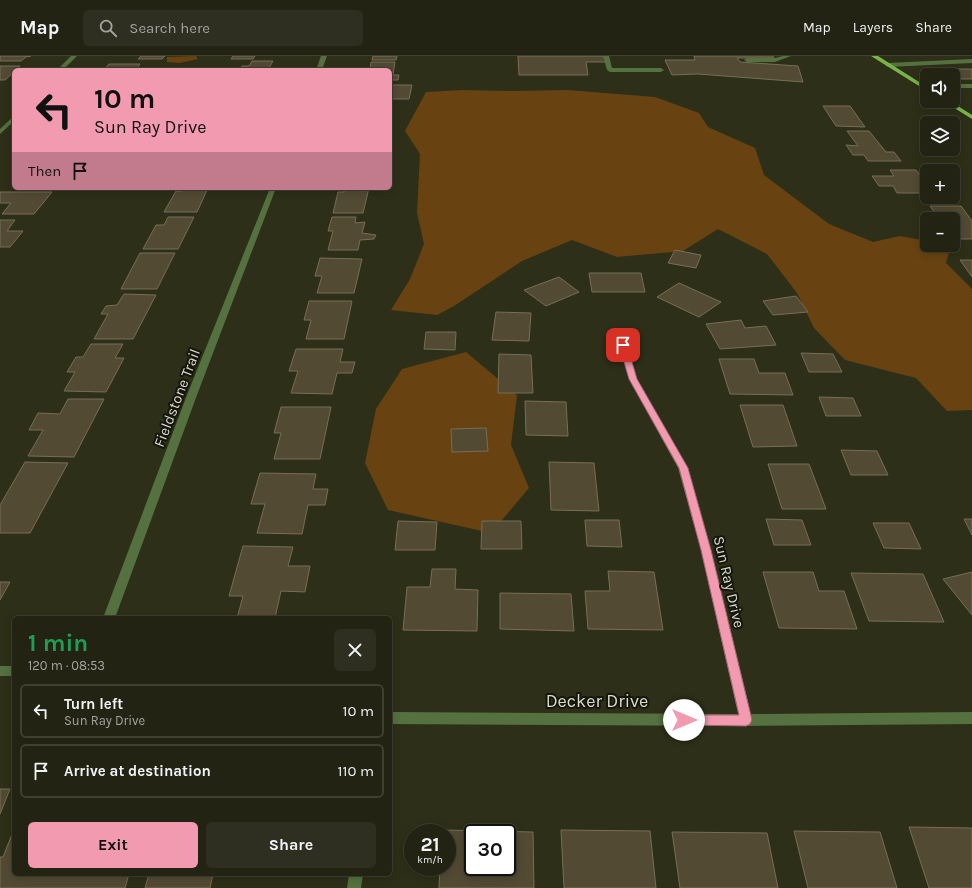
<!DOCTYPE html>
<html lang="en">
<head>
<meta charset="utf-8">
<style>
	:root { --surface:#222312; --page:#2e2f20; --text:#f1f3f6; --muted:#a2a49f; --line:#3f4032; --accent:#f29aaf }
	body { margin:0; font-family:Karla,sans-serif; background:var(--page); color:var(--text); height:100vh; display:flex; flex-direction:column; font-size:15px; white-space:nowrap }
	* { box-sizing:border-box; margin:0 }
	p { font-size:13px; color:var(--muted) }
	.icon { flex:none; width:22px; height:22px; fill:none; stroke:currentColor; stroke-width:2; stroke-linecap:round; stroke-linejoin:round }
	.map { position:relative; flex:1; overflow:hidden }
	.side { position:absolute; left:12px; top:560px; width:380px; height:260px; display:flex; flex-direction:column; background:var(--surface); border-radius:6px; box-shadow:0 2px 10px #0003,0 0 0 1px var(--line) }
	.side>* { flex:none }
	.top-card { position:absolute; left:12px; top:12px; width:380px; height:122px; border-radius:6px; box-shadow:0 2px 10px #0003,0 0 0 1px var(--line); background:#f29aaf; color:#111; overflow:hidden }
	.buttons { position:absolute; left:920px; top:12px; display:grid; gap:8px }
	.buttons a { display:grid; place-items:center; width:40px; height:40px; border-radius:6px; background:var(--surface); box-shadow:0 2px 10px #0003,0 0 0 1px var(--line); font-size:20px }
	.speed { position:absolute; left:404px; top:768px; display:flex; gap:8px; font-size:20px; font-weight:700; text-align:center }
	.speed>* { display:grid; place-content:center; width:52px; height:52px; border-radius:50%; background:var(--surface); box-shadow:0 2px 10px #0003,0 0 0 1px var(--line); line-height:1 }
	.speed small { font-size:10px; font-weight:400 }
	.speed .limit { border:2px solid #111; border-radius:6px; background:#fff; color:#111 }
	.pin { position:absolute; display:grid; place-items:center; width:34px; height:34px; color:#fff; margin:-17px; border-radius:8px; box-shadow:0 2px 6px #0006 }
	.me { position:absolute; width:44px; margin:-22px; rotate:90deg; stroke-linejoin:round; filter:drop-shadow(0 0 3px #0008) }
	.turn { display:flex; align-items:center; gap:14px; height:84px; padding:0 16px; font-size:18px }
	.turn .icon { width:52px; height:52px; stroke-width:2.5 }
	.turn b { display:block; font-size:28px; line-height:34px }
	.then { display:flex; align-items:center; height:38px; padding:0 16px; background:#0003; gap:8px; font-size:15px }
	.round { display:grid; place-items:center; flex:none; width:42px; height:42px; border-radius:6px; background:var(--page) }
	.summary { display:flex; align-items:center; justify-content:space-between; height:68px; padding:0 16px }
	h1 { font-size:24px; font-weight:700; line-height:30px; color:#1e9e55 }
	.primary-button { display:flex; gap:8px; margin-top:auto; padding:8px 16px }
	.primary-button a { flex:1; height:46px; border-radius:6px; background:var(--accent); color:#111; font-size:16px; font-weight:700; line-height:46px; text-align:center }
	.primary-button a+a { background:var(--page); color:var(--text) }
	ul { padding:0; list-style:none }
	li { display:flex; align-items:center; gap:12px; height:54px; margin:0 8px 6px; padding:0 8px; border:2px solid var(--line); border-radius:6px }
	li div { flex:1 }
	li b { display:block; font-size:15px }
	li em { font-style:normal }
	header { display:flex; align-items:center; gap:24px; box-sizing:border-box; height:56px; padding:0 20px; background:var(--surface); border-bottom:1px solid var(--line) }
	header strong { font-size:19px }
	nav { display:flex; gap:22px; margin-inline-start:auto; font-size:14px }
	.search { width:280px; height:36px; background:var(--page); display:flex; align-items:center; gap:10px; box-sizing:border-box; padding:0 14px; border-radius:6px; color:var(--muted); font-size:15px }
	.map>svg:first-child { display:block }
	.green { fill:#684311 }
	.building { fill:#524a33; stroke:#776e56; fill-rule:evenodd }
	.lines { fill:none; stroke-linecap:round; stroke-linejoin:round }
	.minor { fill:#54713f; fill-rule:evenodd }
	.major { fill:#78b447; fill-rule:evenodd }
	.route { fill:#f29aaf; stroke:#9d6472 }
	.labels { text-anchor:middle; stroke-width:4; stroke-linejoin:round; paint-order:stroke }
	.street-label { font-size:15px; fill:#dbdcce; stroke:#15160c }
	.near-street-label { font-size:18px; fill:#dbdcce; stroke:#15160c }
</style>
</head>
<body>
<header>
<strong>Map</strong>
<div class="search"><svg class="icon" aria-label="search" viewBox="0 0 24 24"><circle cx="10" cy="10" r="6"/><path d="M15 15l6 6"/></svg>Search here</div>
<nav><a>Map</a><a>Layers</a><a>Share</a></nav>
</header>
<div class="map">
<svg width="972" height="832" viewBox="0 0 972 832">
	<rect width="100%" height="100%" fill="#2d2f18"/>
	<g class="green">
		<path d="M196 0 198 3 180 7 167 6V1Z"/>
		<path d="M463 34 513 35 567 34 655 41 699 57 708 71 755 92 764 119 829 168 873 186 900 180 927 185V189H951L946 207 972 233V354L947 355 916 322 845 304 814 272 797 237 767 198 718 173 683 195 617 201 572 184 522 205 454 250 437 259 391 254 410 223 424 188 417 157 420 98 405 75 426 36Z"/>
		<path d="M466 296 517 339 511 389 529 432 491 477 388 454 365 407 376 353 402 313Z"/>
	</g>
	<g class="building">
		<path d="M0 0H31L26 1 21 5H0Z"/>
		<path d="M141 0H165L162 3H138Z"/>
		<path d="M233 0H255L253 3H231Z"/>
		<path d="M373 0H397L396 4H372Z"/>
		<path d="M518 0H608L610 6H586L588 19H519Z"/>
		<path d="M694 0H773L774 2H737L740 6 798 10 803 26 698 18 672 19 665 4H695Z"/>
		<path d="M252 5H273L268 14H240L242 10H249Z"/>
		<path d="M371 6H395L393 19H399L398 24H390V14H370Z"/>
		<path d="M109 8H140L136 14H147H104Z"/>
		<path d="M0 10H20L14 14V16L5 24H0Z"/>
		<path d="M935 13H972V23H953V19H941Z"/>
		<path d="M390 29H412L409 43H390Z"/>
		<path d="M823 50H850L865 71 836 70Z"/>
		<path d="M847 75H869L886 96H894L901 105H868L864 99H853L846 89 858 90Z"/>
		<path d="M890 114H916L927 129V137H897L893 130H879L872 120H894Z"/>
		<path d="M184 132H208L197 156H164L176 135H182Z"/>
		<path d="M345 132H369L363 157H333L338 136H344Z"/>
		<path d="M0 136H52L34 158H2L11 147H0Z"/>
		<path d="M930 150H961L972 165V183H954L953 163H939Z"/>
		<path d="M168 161H194L178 193H143L156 169H164Z"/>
		<path d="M332 161H356L355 167 365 166 362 177 376 179 374 183 360 184 358 194H328L333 175H328Z"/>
		<path d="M0 164H15L7 175H23L10 191H0Z"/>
		<path d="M675 194 701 199 696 212 668 207Z"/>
		<path d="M140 197H175L157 233H121Z"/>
		<path d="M320 202 362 203 354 237H317L322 220H315Z"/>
		<path d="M960 204H972V221Z"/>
		<path d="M589 217H641L645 236H592Z"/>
		<path d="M559 221 579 236 546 250 524 234Z"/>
		<path d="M679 227 721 246 699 261 657 241Z"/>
		<path d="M124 238 156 239 133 283H94L108 258H101L106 250 117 249Z"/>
		<path d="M796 240 808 256 773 259 763 245Z"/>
		<path d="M309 245H352L344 283H306L311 264H304Z"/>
		<path d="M496 256 531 257 529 285 492 284Z"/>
		<path d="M741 264 745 272 766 270 776 289 720 293 706 268Z"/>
		<path d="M426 276H456L455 294 424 293Z"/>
		<path d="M91 288H123L115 302H124L106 336 64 335 75 316H67L76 301H83Z"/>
		<path d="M296 293H343L340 306H355L352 317H337L332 338 291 337 298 315H289Z"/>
		<path d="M801 297 833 298 842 316H809Z"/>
		<path d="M499 298 531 299 533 337H498Z"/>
		<path d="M719 303H754L759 317H785L793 339 730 338Z"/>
		<path d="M819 341 853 342 861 360H826Z"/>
		<path d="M68 343H104L74 401 28 400 43 374H29L38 357 60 358Z"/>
		<path d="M525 345 566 346 568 380 526 379Z"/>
		<path d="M740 349H783L797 390 753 391Z"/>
		<path d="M281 351H331L320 403H274L281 377H274Z"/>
		<path d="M486 372 488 395 452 396 451 373Z"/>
		<path d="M841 394 877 395 888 419H851Z"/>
		<path d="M25 406 68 407 30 477H0V449Z"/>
		<path d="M549 406 594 407 599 455 551 454Z"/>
		<path d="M768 408H809L826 453H782Z"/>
		<path d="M260 417 316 418 313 433H328L325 449H308L302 478 257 477 265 448H251Z"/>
		<path d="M766 463 802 464 811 489H774Z"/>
		<path d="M964 463H972V479Z"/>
		<path d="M585 464H619L622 491 587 490Z"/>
		<path d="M398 465 437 466 435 494H395Z"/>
		<path d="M482 465H521L522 493H481Z"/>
		<path d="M873 467H909L921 493 884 492Z"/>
		<path d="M243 490 293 491 288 510H310L305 536 281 535 275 562H237L243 540H229Z"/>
		<path d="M432 513H456L455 533 478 534 477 575 403 574 407 531H430Z"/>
		<path d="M608 515 654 516 663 574 588 573 585 535H610Z"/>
		<path d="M763 516H813L819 535H844L857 573 779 572Z"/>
		<path d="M972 516V559L943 523Z"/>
		<path d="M851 517 923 518 944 566 869 565Z"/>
		<path d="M0 526H10L0 544Z"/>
		<path d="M500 537 571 538 574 575 500 573Z"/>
		<path d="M0 733H10L0 758Z"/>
		<path d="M909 771 972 772V832H929Z"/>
		<path d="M14 773V818H129L125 832H0V801H3Z"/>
		<path d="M442 774 533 776 534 832H439L440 811H447V777H442ZM473 777H507V811H473Z"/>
		<path d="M561 774 650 775 656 832H564Z"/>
		<path d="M794 775 880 776 897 832H808Z"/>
		<path d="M672 776 767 777 778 832H680Z"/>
		<path d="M149 818H213L210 832H145Z"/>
	</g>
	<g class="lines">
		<g class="minor">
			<path d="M71 0H77L63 14H57Z"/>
			<path d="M321 0H327L322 14H316Z"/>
			<path d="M603 0H609L612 12H661L664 14 661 16H610L607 14Z"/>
			<path d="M783 0H791L775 6H747L744 4 747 2H775Z"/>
			<path d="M972 3V7L888 11 885 9 888 7Z"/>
			<rect x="953" y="28" width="19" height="4"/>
			<path d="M14 60V65L0 78V73Z"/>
			<path d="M270 132H276L197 339 115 562H103L187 339Z"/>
			<path d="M623 286 627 289 637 323 688 412 711 494 751 658 972 656V668L746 670 390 668V656L738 658 701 494 678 412 629 323 619 289Z"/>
			<rect x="0" y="610" width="14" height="10"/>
			<path d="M349 818H363L361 832H347Z"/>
		</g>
		<g class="major">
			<path d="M871 0H878L927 31V35Z"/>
			<path d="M943 45H950L972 59V63Z"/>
		</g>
	</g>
	<path class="route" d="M623 286 627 289 637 323 688 412 711 494 752 664 750 668 746 670 684 669 680 668 678 664 680 660 684 659H739L701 494 679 412 629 323 619 289Z"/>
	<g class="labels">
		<g class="street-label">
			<text transform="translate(177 342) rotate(-69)" y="5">Fieldstone Trail</text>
			<text transform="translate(729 526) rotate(77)" y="5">Sun Ray Drive</text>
		</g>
		<g class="near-street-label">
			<text x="597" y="651">Decker Drive</text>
		</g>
	</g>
</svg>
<div class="buttons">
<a><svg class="icon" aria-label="sound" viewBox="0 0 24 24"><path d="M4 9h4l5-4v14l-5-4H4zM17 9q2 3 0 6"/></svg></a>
<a><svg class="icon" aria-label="layers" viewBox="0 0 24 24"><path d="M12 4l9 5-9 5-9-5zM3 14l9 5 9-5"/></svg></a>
<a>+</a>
<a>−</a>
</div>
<div class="speed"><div>21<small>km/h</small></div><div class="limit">30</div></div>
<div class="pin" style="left:623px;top:289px;background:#d93025"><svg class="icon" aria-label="arrive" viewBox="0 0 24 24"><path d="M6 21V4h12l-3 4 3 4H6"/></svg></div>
<svg class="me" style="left:684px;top:664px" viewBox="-20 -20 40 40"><circle r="19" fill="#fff"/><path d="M0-13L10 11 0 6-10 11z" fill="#f29aaf"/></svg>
<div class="top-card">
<div class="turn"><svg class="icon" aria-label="left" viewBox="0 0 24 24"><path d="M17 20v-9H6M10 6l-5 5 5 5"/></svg><div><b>10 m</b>Sun Ray Drive</div></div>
<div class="then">Then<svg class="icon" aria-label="arrive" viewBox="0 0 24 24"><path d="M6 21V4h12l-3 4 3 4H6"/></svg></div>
</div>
<section class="side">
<div class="summary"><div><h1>1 min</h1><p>120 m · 08:53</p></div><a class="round"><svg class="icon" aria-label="close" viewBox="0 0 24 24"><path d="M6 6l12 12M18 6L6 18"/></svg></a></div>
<ul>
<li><svg class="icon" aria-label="left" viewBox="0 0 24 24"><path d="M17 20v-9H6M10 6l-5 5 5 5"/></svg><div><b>Turn left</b><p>Sun Ray Drive</p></div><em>10 m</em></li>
<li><svg class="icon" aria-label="arrive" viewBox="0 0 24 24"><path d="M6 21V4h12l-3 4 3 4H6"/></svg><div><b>Arrive at destination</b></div><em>110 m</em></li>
</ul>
<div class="primary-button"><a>Exit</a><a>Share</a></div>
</section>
</div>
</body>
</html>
